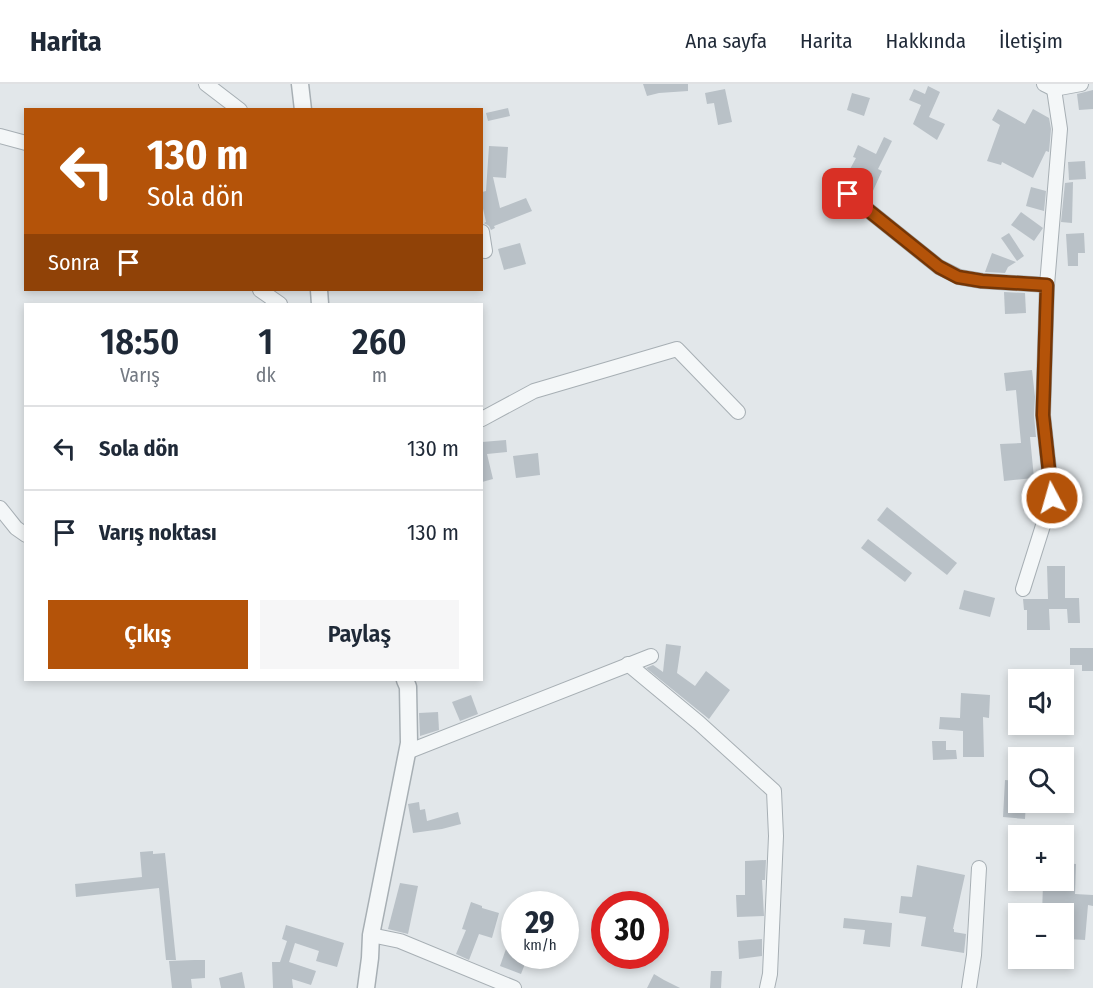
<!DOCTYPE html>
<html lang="tr">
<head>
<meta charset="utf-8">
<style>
	:root { --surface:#fff; --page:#f6f6f7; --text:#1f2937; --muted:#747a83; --line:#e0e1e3; --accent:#b45309 }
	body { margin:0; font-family:"Fira Sans Condensed",sans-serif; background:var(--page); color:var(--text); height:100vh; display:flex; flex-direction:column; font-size:22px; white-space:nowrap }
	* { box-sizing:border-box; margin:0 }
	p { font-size:20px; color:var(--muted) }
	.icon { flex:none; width:33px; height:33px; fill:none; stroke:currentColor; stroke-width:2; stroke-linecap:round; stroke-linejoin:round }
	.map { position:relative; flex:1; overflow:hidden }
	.panel { position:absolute; left:24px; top:219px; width:459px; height:378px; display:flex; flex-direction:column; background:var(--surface); border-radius:0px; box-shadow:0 3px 9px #0003 }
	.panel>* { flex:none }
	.guide { position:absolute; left:24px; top:24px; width:459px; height:183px; border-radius:0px; box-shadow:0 3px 9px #0003; background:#b45309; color:#fff; overflow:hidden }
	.fabs { position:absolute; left:1008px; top:585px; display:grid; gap:12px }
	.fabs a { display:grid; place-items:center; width:66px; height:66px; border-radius:0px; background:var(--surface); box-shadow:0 3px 9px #0003; font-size:30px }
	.speed { position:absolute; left:501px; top:807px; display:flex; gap:12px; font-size:30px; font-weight:700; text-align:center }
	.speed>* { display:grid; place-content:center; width:78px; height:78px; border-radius:50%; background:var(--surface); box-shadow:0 3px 9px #0003; line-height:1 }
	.speed small { font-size:15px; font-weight:400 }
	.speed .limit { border:9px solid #d22; background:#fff; color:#111 }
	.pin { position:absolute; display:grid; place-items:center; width:51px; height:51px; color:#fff; margin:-26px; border-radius:12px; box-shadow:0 3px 9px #0006 }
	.me { position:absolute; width:66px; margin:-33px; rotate:354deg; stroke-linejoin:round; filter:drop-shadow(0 0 4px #0008) }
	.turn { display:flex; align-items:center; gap:21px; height:126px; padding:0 24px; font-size:27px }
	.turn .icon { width:78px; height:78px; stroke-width:2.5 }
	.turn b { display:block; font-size:42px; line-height:51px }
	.then { display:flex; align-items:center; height:57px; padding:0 24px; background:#0003; gap:12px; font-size:22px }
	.eta { display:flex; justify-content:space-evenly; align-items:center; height:102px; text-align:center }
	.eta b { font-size:36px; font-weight:600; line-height:42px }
	.action { display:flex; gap:12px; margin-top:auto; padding:12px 24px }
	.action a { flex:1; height:69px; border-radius:0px; background:var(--accent); color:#fff; font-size:24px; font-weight:600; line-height:69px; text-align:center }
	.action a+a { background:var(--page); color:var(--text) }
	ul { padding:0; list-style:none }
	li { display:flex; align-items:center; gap:18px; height:84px; padding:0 24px; border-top:2px solid var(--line) }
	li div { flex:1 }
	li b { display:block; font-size:22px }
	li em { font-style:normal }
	header { display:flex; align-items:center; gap:36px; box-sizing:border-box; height:84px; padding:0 30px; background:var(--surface); border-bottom:2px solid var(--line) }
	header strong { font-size:28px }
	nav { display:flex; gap:33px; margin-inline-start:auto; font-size:21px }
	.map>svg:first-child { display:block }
	.building { fill:#b9c1c7 }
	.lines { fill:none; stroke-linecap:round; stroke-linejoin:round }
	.minor-casing { stroke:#a7afb4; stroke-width:16 }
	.tertiary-casing { stroke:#a7afb4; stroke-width:19 }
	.minor { stroke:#f4f7f8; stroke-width:14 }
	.tertiary { stroke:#f4f7f8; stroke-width:16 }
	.route-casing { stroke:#753606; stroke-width:15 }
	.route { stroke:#b45309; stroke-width:10 }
</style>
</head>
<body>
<header>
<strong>Harita</strong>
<nav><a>Ana sayfa</a><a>Harita</a><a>Hakkında</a><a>İletişim</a></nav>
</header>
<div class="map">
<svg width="1093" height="904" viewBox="0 0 1093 904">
	<rect width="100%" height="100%" fill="#e2e7ea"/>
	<g class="building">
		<path d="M643 0H688V7L659 9 647 12Z"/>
		<path d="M928 2 940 8 929 33 945 40 937 56 913 40 921 21 909 16 914 5 925 10Z"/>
		<path d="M725 5 732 38 718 41 714 19 707 20 705 9Z"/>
		<path d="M1093 6V25L1079 26 1077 10Z"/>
		<path d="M852 9 870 14 864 32 847 26Z"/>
		<path d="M508 24 510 32 488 37 486 29Z"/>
		<path d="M998 25 1025 40 1033 25 1049 34 1051 45 1049 68 1046 67 1033 94 1002 78 1001 81 987 77 1000 41 992 36Z"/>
		<path d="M884 53 892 57 878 85 882 87 872 109 854 101 859 92 849 87 856 74 853 73 858 61 876 70Z"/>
		<path d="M489 62 508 63 506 94 493 93 500 124 526 114 532 127 494 142 495 144 491 146 489 142 484 139 486 138 482 120V108L486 107Z"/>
		<path d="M1085 77 1086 95 1069 96 1068 78Z"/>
		<path d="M1073 98 1072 139 1061 138 1065 99Z"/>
		<path d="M1031 103 1046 107 1044 127 1026 122Z"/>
		<path d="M1021 128 1043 144 1034 157 1011 141Z"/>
		<path d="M1009 149 1024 172 1017 177 1001 154Z"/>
		<path d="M1084 149 1085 169H1078V182H1068L1066 150Z"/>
		<path d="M520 159 526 180 504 186 498 165Z"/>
		<path d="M992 169 1016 178 1008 183 1005 189 985 188Z"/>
		<path d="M1004 208 1025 209 1026 229 1005 230Z"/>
		<path d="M1032 286 1035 313 1034 331 1036 353H1030L1034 394 1004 397 1000 360 1021 359 1016 306 1006 307 1004 289Z"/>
		<path d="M506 356 507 368 487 370 493 395 482 398V358Z"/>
		<path d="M538 369 540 391 516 394 513 372Z"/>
		<path d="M887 423 957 479 947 491 877 436Z"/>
		<path d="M868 455 912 489 905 498 861 464Z"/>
		<path d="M1047 482H1065V514H1079L1080 539H1068L1067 525H1049L1050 546H1027V526H1024L1023 515H1048Z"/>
		<path d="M964 506 995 514 990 533 959 525Z"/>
		<path d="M666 560 681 562 677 589 695 602 706 587 730 606 709 635 646 584 653 581 663 588Z"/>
		<path d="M1070 564H1093V587H1082V581H1070Z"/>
		<path d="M961 609 990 611 989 634 983 633 984 673H963V647L939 645 940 633 960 634Z"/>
		<path d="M471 611 478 630 460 637 452 618Z"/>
		<path d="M438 628 439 646 420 652 419 629Z"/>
		<path d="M932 657H946V666H956L957 675 933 676Z"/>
		<path d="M1005 696 1018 697V718H1026L1025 735 1003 733Z"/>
		<path d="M419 718 420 726 425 725 427 737 458 728 461 740 442 745 413 749 408 720Z"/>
		<path d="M153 767V770L165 769 176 876H166L159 804 76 813 75 800 142 793 140 768Z"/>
		<path d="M766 776 765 796H762L764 832 737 833 736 811H745V777Z"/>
		<path d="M1064 779 1076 780 1075 810 1093 811V822L1088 821 1085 856 1069 855 1070 833 1064 832V830H1042L1043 800H1064Z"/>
		<path d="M917 781 965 791 953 845H954V848L966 850 964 869 921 862 926 833 899 829 901 812 912 813Z"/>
		<path d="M400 799 418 802 408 850 388 845Z"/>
		<path d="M471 818 482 822V824L499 829 492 854 479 850 469 876 456 870 466 846 462 845Z"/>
		<path d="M844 834 892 839 890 863 863 860 865 846 843 844Z"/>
		<path d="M286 841 344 859 337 883 316 877 319 867 295 859 289 878 316 887 311 901 292 895 293 904H273L272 878H280L287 857 282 855Z"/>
		<path d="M513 845 514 846V872H528L521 890 500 882Z"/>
		<path d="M762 855V872L739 875 738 857Z"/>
		<path d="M194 876H205V894L191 895 192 904H172L169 877Z"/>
		<path d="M711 887H722L721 904H710Z"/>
		<path d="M242 888 245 904H221L219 894Z"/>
		<path d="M654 890 664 896 680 904H647Z"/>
	</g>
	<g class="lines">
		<defs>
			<g id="minor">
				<path d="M206 0 240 26"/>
				<path d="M1044 0 1054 5 1081 0"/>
				<path d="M0 52 26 59"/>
				<path d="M848 110 939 183 959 193 982 197 1047 201"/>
				<path d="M482 148 485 167"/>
				<path d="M260 206 280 220"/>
				<path d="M482 335 534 307 677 265 738 328"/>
				<path d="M0 424 16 444 26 451"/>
				<path d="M1023 505 1052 413 1043 331 1047 201 1060 45 1054 5"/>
				<path d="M628 580 699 639 774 707 776 752 770 890 767 904"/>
				<path d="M407 668 651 572"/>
				<path d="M371 851 400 857 514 904"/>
				<path d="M969 904 974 871 979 784"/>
			</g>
			<g id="tertiary">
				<path d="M300 0 303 26"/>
				<path d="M319 206 320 220"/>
				<path d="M366 904 370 874 371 851 409 659 408 603 405 596"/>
			</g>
		</defs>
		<use href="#minor" class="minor-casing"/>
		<use href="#tertiary" class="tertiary-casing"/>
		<use href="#minor" class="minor"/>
		<use href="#tertiary" class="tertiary"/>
	</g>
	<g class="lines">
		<defs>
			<path id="route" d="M848 110 939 183 958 193 982 197 1047 201 1043 331 1052 414"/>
		</defs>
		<use href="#route" class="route-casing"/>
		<use href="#route" class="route"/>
	</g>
</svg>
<div class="fabs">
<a><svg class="icon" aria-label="sound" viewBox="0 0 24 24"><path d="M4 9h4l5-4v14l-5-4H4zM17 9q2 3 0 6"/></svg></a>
<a><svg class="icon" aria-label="search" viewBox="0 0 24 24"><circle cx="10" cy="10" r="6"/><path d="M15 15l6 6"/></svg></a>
<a>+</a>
<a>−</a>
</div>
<div class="speed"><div>29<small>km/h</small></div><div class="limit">30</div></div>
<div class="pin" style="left:848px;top:110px;background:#d93025"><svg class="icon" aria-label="arrive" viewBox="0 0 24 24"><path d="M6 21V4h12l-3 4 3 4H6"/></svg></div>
<svg class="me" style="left:1052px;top:414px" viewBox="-20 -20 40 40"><circle r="17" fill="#b45309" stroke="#fff" stroke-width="3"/><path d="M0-11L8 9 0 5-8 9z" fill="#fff"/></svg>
<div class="guide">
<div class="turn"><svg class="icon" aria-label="left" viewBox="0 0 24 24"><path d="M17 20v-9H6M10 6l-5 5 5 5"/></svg><div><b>130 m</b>Sola dön</div></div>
<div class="then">Sonra<svg class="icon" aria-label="arrive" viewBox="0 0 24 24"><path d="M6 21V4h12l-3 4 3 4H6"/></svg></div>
</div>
<section class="panel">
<div class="eta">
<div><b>18:50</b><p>Varış</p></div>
<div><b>1</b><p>dk</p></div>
<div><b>260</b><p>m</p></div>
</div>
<ul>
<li><svg class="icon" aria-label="left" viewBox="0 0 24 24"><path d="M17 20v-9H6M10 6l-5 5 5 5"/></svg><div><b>Sola dön</b></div><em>130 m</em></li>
<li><svg class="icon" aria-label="arrive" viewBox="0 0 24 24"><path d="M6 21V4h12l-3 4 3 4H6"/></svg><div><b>Varış noktası</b></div><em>130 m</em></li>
</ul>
<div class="action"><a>Çıkış</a><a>Paylaş</a></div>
</section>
</div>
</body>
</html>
